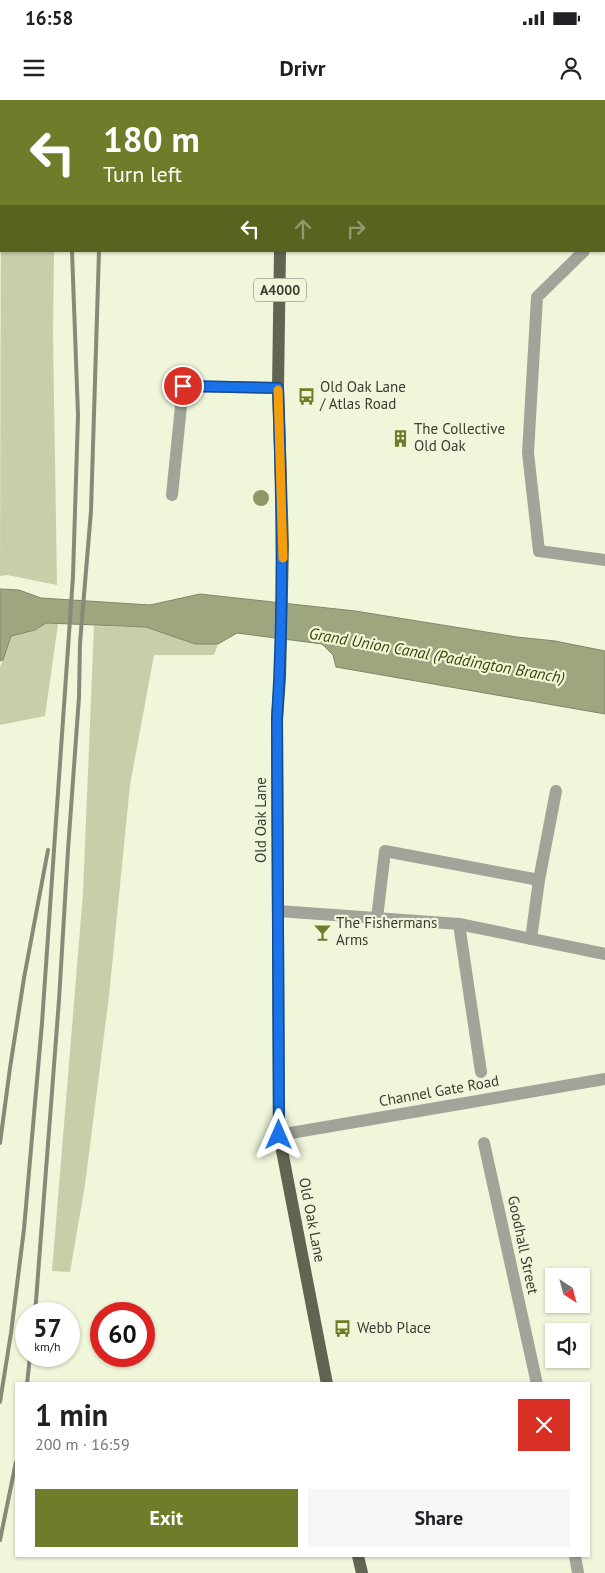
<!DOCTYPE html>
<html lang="en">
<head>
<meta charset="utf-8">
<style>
	:root { --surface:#fff; --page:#f6f6f6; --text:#202124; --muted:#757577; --accent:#6f7c29 }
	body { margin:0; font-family:"PT Sans",sans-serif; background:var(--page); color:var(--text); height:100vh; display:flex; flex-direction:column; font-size:19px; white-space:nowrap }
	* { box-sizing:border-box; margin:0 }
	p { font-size:16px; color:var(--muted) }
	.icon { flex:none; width:28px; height:28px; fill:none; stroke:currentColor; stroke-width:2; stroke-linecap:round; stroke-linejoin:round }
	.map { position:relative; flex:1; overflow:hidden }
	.details { position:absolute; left:15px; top:1282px; width:575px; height:175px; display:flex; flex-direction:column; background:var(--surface); border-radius:0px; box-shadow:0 1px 4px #0004 }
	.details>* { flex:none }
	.guide { position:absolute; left:0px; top:0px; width:605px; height:152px; box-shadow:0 1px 4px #0004; background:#6f7c29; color:#fff; overflow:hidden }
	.needle { width:32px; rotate:144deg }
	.controls { position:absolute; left:545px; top:1168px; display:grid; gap:10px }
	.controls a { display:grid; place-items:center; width:45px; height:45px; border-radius:0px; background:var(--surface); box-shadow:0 1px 4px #0004; font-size:25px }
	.speed { position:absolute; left:15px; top:1202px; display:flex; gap:10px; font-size:25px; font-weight:700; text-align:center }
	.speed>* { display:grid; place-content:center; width:65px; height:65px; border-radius:50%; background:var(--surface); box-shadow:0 1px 4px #0004; line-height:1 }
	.speed small { font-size:12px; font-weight:400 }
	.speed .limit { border:8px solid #d22; background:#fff; color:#111 }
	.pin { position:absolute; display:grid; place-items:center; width:42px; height:42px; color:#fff; margin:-21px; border:2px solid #fff; border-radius:50%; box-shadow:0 1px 5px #0007 }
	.me { position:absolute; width:55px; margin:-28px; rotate:0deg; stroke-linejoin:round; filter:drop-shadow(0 0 4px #0008) }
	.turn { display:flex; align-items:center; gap:18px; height:105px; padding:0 20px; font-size:22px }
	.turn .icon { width:65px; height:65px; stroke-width:2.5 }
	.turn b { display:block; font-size:35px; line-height:42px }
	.lanes { display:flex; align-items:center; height:48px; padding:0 20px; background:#0003; justify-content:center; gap:25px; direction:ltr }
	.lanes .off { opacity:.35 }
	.round { display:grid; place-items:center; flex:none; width:52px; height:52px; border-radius:0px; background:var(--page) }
	.overview { display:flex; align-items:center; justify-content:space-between; height:85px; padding:0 20px }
	h1 { font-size:30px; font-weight:800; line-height:38px }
	.action { display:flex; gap:10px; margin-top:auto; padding:10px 20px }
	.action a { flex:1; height:58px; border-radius:0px; background:var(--accent); color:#fff; font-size:20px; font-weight:800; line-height:58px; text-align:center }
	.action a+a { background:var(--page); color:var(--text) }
	.status { display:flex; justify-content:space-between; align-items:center; height:35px; padding:0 25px; background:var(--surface); direction:ltr }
	.status svg { height:14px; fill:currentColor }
	header { display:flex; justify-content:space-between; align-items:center; height:65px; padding:0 20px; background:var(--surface); font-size:22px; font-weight:800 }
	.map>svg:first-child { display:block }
	.green { fill:#c7cfaa }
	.water { fill:#9ea680; stroke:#808669 }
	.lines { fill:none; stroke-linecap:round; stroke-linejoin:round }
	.service { stroke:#a1a498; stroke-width:12 }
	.minor { stroke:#a1a498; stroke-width:12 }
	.primary { stroke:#606450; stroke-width:12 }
	.rail { stroke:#868a78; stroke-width:4 }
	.tree { fill:#8f9767 }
	.route-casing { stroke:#114b97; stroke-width:12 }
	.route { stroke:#1a73e8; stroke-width:9 }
	.slow { stroke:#f59e0b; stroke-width:9 }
	.labels { text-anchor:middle; stroke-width:4.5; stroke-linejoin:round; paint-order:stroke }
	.shield { fill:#eff6da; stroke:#707464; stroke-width:1 }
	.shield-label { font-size:14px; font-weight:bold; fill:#3a3d32 }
	.poi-label { font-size:15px; fill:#3a3d32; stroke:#eff6da; text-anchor:start }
	.street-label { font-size:15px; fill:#3a3d32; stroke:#eff6da }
	.water-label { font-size:16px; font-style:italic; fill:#3a4300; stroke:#eff6da }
</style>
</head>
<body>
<div class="status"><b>16:58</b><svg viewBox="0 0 49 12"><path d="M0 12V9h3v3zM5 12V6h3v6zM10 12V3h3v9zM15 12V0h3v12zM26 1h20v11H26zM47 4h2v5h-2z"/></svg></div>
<header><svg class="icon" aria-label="menu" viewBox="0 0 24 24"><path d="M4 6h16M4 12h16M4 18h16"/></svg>Drivr<svg class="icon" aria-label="person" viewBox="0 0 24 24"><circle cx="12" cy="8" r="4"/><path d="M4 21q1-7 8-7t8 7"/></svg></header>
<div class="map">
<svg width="605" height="1473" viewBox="0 0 605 1473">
	<rect width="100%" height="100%" fill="#eff6da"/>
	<g class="green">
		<path d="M1 49V151H54L53 235 57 485 7 475 0 476Z"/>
		<path d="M46 523 58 524 45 616 0 625V567L11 536 35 530Z"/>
		<path d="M94 526 146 527 195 544H218L214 555H154L130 685 109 896 85 1085 70 1172 52 1171 83 793Z"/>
	</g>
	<path class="water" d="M0 489 19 490 41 498 150 505 200 494 355 511 517 537 555 541 605 551V614L336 567 333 555 322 544 237 533 218 544H195L146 527 46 523 35 530 11 536 3 560 0 561Z"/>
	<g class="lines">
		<g class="service">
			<path d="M322 0 330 1"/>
			<path d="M486 1H507"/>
			<path d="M604 103 605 104"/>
			<path d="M604 131 605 130"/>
			<path d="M584 151 537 197 528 353 539 451 605 460"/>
			<path d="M172 395 183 286 278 288"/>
			<path d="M539 780 556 691"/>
			<path d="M377 818 385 751 539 780 531 839"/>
			<path d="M459 824 605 854"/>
		</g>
		<g class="minor">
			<path d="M278 811 459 824 481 972"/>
			<path d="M279 1035 605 979"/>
			<path d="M484 1043 537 1284"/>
			<path d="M575 1456 578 1473"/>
		</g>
		<g class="primary">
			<path d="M312 1 313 0"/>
			<path d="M280 151 278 288 283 446 280 578 277 619 279 1035 327 1284"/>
			<path d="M358 1456 362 1473"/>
		</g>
		<g class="rail">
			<path d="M69 0V1"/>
			<path d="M3 1V0"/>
			<path d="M101 1V0"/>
			<path d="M0 14 1 9"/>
			<path d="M0 1043 10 968 24 878 48 750"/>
			<path d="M35 1214 59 900 68 750 79 597 80 543 91 411 99 151"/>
			<path d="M27 1284 30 1256"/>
			<path d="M0 1302 11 1233 24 1129 42 923 73 476 78 315 72 151"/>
			<path d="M0 1440 16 1362"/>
		</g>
	</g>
	<circle class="tree" cx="261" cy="398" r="8"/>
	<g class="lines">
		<defs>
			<path id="route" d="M183 286 278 288C282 399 284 509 277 619L279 1035"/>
		</defs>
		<use href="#route" class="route-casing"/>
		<use href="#route" class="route"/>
		<path class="slow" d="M278 290 283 458"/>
	</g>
	<defs>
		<symbol id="bus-bare" viewBox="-9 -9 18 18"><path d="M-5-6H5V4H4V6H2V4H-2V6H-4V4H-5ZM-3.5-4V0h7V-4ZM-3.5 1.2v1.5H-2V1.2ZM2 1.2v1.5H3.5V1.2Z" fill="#6f7c29" stroke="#eff6da" stroke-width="2.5" paint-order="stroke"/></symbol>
		<symbol id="building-bare" viewBox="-9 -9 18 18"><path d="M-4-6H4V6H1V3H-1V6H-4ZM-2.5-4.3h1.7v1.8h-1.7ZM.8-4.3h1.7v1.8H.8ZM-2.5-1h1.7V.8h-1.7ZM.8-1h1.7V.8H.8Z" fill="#6f7c29" stroke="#eff6da" stroke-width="2.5" paint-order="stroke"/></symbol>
		<symbol id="bar-bare" viewBox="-9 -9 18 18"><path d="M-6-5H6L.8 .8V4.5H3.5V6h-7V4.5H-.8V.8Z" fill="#6f7c29" stroke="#eff6da" stroke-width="2.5" paint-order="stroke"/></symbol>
	</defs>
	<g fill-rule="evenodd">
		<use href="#bus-bare" x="294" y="284" width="25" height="25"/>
		<use href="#building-bare" x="388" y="326" width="25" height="25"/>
		<use href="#bar-bare" x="310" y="820" width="25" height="25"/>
		<use href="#bus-bare" x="330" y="1216" width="25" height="25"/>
	</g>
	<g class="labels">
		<rect class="shield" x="254" y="178.5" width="52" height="23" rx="4"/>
		<g class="shield-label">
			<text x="280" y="195">A4000</text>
		</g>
		<g class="poi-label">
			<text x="320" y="292">Old Oak Lane<tspan x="320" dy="17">/ Atlas Road</tspan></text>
			<text x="414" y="334">The Collective<tspan x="414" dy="17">Old Oak</tspan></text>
			<text x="336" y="828">The Fishermans<tspan x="336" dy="17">Arms</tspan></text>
			<text x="357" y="1233">Webb Place</text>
		</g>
		<g class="street-label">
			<text transform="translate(261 720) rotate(-90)" y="5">Old Oak Lane</text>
			<text transform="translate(439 991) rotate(-10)" y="5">Channel Gate Road</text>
			<text transform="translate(312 1120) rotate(79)" y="5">Old Oak Lane</text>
			<text transform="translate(523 1145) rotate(78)" y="5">Goodhall Street</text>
		</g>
		<g class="water-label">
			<text transform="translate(437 555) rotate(10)" y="6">Grand Union Canal (Paddington Branch)</text>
		</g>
	</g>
</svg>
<div class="controls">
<a><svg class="needle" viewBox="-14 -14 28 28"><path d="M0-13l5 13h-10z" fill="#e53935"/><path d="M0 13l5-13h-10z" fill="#757577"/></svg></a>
<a><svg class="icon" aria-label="sound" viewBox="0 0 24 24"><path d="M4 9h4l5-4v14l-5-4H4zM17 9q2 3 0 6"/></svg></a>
</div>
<div class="speed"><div>57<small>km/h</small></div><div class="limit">60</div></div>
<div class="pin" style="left:183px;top:286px;background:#d93025"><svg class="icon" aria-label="arrive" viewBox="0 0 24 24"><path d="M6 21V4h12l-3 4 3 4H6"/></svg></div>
<svg class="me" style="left:279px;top:1035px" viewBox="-20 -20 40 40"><path d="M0-17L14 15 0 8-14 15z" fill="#1a73e8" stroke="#fff" stroke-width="4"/></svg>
<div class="guide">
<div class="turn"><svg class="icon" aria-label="left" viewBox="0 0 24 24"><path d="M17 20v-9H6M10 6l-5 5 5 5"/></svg><div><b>180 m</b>Turn left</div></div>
<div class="lanes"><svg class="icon" aria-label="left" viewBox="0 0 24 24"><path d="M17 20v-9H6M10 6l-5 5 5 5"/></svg><svg class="icon off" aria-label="ahead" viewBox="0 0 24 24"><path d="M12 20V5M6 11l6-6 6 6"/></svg><svg class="icon off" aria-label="right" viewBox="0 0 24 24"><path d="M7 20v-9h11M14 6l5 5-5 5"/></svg></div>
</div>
<section class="details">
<div class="overview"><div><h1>1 min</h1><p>200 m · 16:59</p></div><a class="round" style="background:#d93025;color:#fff"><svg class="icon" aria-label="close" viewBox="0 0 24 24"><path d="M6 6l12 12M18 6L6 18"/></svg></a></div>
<div class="action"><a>Exit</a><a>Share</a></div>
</section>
</div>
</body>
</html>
